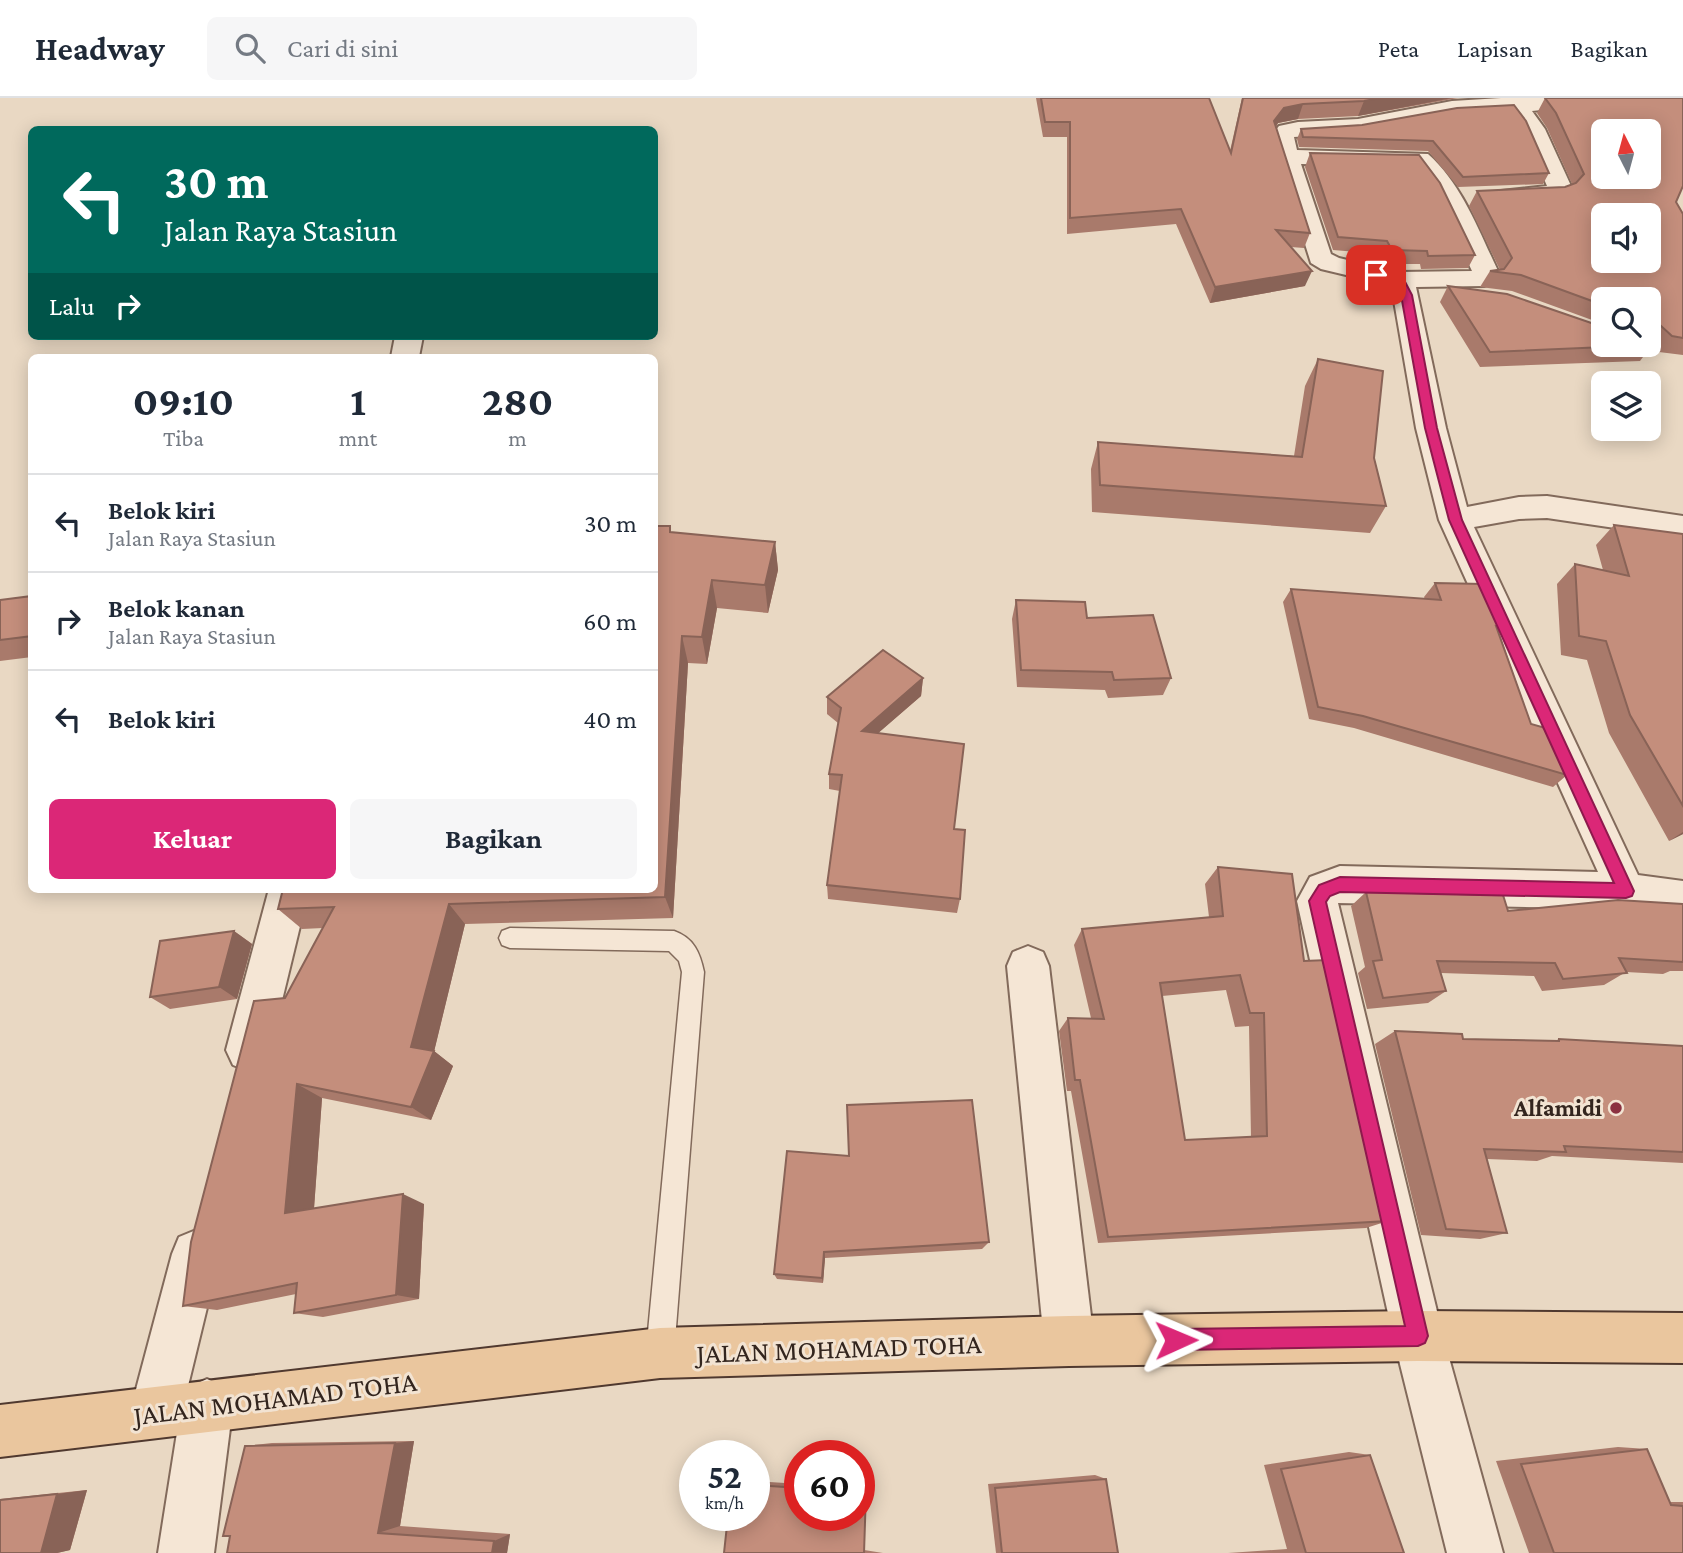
<!DOCTYPE html>
<html lang="id">
<head>
<meta charset="utf-8">
<style>
	:root { --surface:#fff; --page:#f6f6f7; --text:#1f2937; --muted:#747a83; --line:#e0e1e3; --accent:#db2777 }
	body { margin:0; font-family:"Crimson Pro",serif; background:var(--page); color:var(--text); height:100vh; display:flex; flex-direction:column; font-size:26px; white-space:nowrap }
	* { box-sizing:border-box; margin:0 }
	p { font-size:23px; color:var(--muted) }
	.icon { flex:none; width:38px; height:38px; fill:none; stroke:currentColor; stroke-width:2; stroke-linecap:round; stroke-linejoin:round }
	.map { position:relative; flex:1; overflow:hidden }
	.details { position:absolute; left:28px; top:256px; width:630px; height:539px; display:flex; flex-direction:column; background:var(--surface); border-radius:10px; box-shadow:0 4px 18px #0003 }
	.details>* { flex:none }
	.hud { position:absolute; left:28px; top:28px; width:630px; height:214px; border-radius:10px; box-shadow:0 4px 18px #0003; background:#00695c; color:#fff; overflow:hidden }
	.needle { width:46px; rotate:354deg }
	.controls { position:absolute; left:1591px; top:21px; display:grid; gap:14px }
	.controls a { display:grid; place-items:center; width:70px; height:70px; border-radius:10px; background:var(--surface); box-shadow:0 4px 18px #0003; font-size:35px }
	.speed { position:absolute; left:679px; top:1342px; display:flex; gap:14px; font-size:35px; font-weight:700; text-align:center }
	.speed>* { display:grid; place-content:center; width:91px; height:91px; border-radius:50%; background:var(--surface); box-shadow:0 4px 18px #0003; line-height:1 }
	.speed small { font-size:18px; font-weight:400 }
	.speed .limit { border:10px solid #d22; background:#fff; color:#111 }
	.pin { position:absolute; display:grid; place-items:center; width:60px; height:60px; color:#fff; margin:-30px; border-radius:14px; box-shadow:0 4px 10px #0006 }
	.me { position:absolute; width:77px; margin:-38px; rotate:89deg; stroke-linejoin:round; filter:drop-shadow(0 0 5px #0008) }
	.turn { display:flex; align-items:center; gap:24px; height:147px; padding:0 21px; font-size:32px }
	.turn .icon { width:91px; height:91px; stroke-width:2.5 }
	.turn b { display:block; font-size:49px; line-height:60px }
	.then { display:flex; align-items:center; height:66px; padding:0 21px; background:#0003; gap:14px; font-size:26px }
	.eta { display:flex; justify-content:space-evenly; align-items:center; height:119px; text-align:center }
	.eta b { font-size:42px; font-weight:700; line-height:49px }
	.action { display:flex; gap:14px; margin-top:auto; padding:14px 21px }
	.action a { flex:1; height:80px; border-radius:10px; background:var(--accent); color:#fff; font-size:28px; font-weight:700; line-height:80px; text-align:center }
	.action a+a { background:var(--page); color:var(--text) }
	ul { padding:0; list-style:none }
	li { display:flex; align-items:center; gap:21px; height:98px; padding:0 21px; border-top:2px solid var(--line) }
	li div { flex:1 }
	li b { display:block; font-size:26px }
	li em { font-style:normal }
	header { display:flex; align-items:center; gap:42px; box-sizing:border-box; height:98px; padding:0 35px; background:var(--surface); border-bottom:2px solid var(--line) }
	header strong { font-size:33px }
	nav { display:flex; gap:38px; margin-inline-start:auto; font-size:24px }
	.search { width:490px; height:63px; background:var(--page); display:flex; align-items:center; gap:18px; box-sizing:border-box; padding:0 24px; border-radius:10px; color:var(--muted); font-size:26px }
	.map>svg:first-child { display:block }
	.lines { fill:none; stroke-linecap:round; stroke-linejoin:round }
	.lane-casing { stroke:#826a5b; stroke-width:3 }
	.street-casing { stroke:#826a5b; stroke-width:4 }
	.primary-casing { stroke:#50392f; stroke-width:4 }
	.lane { fill:#f5e6d5; fill-rule:evenodd }
	.street { fill:#f5e6d5; fill-rule:evenodd }
	.primary { fill:#eac69e; fill-rule:evenodd }
	.wall { fill:#a97a6b; fill-rule:evenodd }
	.shaded-wall { fill:#896357 }
	.building { fill:#c48e7c; stroke:#896357; stroke-width:2; fill-rule:evenodd }
	.route { fill:#db2777; stroke:#8e194d; stroke-width:2 }
	.poi-dot { fill:#8b3140; stroke:#f2e3d2; stroke-width:2.5 }
	.labels { text-anchor:middle; stroke-width:6; stroke-linejoin:round; paint-order:stroke }
	.poi-label { font-size:24px; font-weight:bold; fill:#33251e; stroke:#f2e3d2; text-anchor:end }
	.near-street-label { font-size:28px; fill:#33251e; stroke:#f2e3d2 }
</style>
</head>
<body>
<header>
<strong>Headway</strong>
<div class="search"><svg class="icon" aria-label="search" viewBox="0 0 24 24"><circle cx="10" cy="10" r="6"/><path d="M15 15l6 6"/></svg>Cari di sini</div>
<nav><a>Peta</a><a>Lapisan</a><a>Bagikan</a></nav>
</header>
<div class="map">
<svg width="1683" height="1455" viewBox="0 0 1683 1455">
	<rect width="100%" height="100%" fill="#e9d8c3"/>
	<g class="lines">
		<defs>
			<path id="lane" d="M510 830 674 833C694 840 700 855 704 874L674 1255 670 1265 660 1269 650 1265 646 1255 682 874 679 863 669 853 510 850 502 847 499 840 502 833Z"/>
			<g id="street">
				<path d="M1501 0H1545L1554 6 1551 11 1532 13 1545 31 1572 90 1563 100 1509 105 1501 103 1497 98 1501 93 1547 88 1523 32 1510 14 1452 17 1358 35 1294 39 1297 52 1428 56C1463 87 1480 136 1500 177L1493 185 1484 188 1416 189 1446 330 1467 409 1519 399 1547 398 1683 418V440L1547 420 1519 421 1474 429 1638 777 1683 783V819L1626 811 1338 805 1443 1238 1503 1455H1447L1393 1238 1297 803 1310 779 1340 768 1598 774 1439 422 1416 330 1393 197 1388 187 1321 171 1311 165 1271 38 1279 28 1298 24 1358 21 1452 3ZM1301 66 1414 68 1436 97 1472 173 1399 174 1339 160 1331 156Z"/>
				<path d="M395 238H423L419 259H391Z"/>
				<path d="M269 791H309L270 952 263 967 248 973 233 967 226 952Z"/>
				<path d="M1028 848 1043 854 1049 868 1094 1243 1087 1261 1069 1268 1051 1261 1044 1243 1007 868 1013 854Z"/>
				<path d="M196 1132 213 1139 220 1156 187 1292 189 1289 207 1281 225 1289 233 1307 214 1455H158L179 1322 174 1332 156 1340 138 1332 130 1314 172 1156 179 1139Z"/>
			</g>
			<path id="primary" d="M1418 1213 1683 1215V1265L1418 1263 1069 1268 660 1280 0 1359V1307L660 1230 1069 1218Z"/>
		</defs>
		<use href="#lane" class="lane-casing"/>
		<use href="#street" class="street-casing"/>
		<use href="#primary" class="primary-casing"/>
		<use href="#lane" class="lane"/>
		<use href="#street" class="street"/>
		<use href="#primary" class="primary"/>
	</g>
	<g class="wall">
		<path d="M1036 0H1209L1230 53 1242 0H1458L1358 18 1298 21 1278 25 1276 29 1310 135 1304 150 1291 149 1305 188 1210 205 1176 126 1067 136V39H1043Z"/>
		<path d="M1545 0 1676 104 1683 116V257L1659 254 1648 243V201H1603V226L1512 193 1480 189 1490 173 1500 172 1469 108 1477 93 1565 89 1572 86 1547 30 1537 15Z"/>
		<path d="M1457 10 1549 75 1543 86 1458 89 1428 53 1299 49 1297 41 1301 31 1362 27Z"/>
		<path d="M1310 55 1475 157 1468 170 1421 171 1420 166H1385L1381 156 1333 152 1305 69Z"/>
		<path d="M1448 188 1603 247H1652L1640 263 1480 269 1440 204Z"/>
		<path d="M1318 261 1386 408 1370 435 1092 414 1091 371 1098 344 1294 358 1305 288Z"/>
		<path d="M1614 427 1683 436V736L1669 743 1609 635 1587 562 1561 557 1557 486 1575 466 1603 472 1596 447Z"/>
		<path d="M671 434 775 444 778 472 768 515 717 510 707 566 688 565 673 820 465 826 434 953 453 968 431 1022 322 1000 314 1110 424 1106 419 1201 323 1219 294 1215 296 1196 217 1212 183 1208 285 900 323 830 302 831 278 811 654 791Z"/>
		<path d="M1435 485 1503 529 1499 534 1531 626 1567 677 1553 689 1354 630 1309 621 1283 504 1291 491 1425 501 1424 499Z"/>
		<path d="M32 498V559L0 563V502Z"/>
		<path d="M1016 502 1087 520 1171 580 1163 597 1108 600 1105 592 1017 589 1012 521Z"/>
		<path d="M923 580 921 598 878 635 954 731 960 801 957 815 828 801 827 787 840 693 829 691V676L838 625 827 616V599Z"/>
		<path d="M1218 769 1304 863 1388 1123 1366 1130 1098 1145 1071 993H1067L1059 933 1068 920H1091L1074 847 1082 831 1209 819 1205 786ZM1226 892 1235 929 1249 928 1251 1039 1185 1042 1162 898Z"/>
		<path d="M1366 794 1508 813 1683 806V873H1670L1663 876 1626 874 1604 887 1542 893 1534 878 1441 875 1446 893 1428 905 1367 911 1358 875 1365 869 1351 808Z"/>
		<path d="M234 833 252 846 237 901 170 911 150 899Z"/>
		<path d="M1395 933 1463 941 1555 943 1559 941 1683 948V1065L1552 1058 1537 1063 1487 1061 1507 1135 1480 1141 1421 1137 1375 946Z"/>
		<path d="M847 1007 989 1144 982 1151 825 1160 823 1185 777 1181 774 1176 849 1058Z"/>
		<path d="M414 1343 400 1428 510 1436 507 1455H227L245 1348 272 1345Z"/>
		<path d="M1618 1349 1647 1351 1670 1404H1683V1455H1529L1496 1363Z"/>
		<path d="M1349 1354 1370 1357 1404 1455H1228L1287 1451 1264 1367Z"/>
		<path d="M1095 1377 1106 1381 1118 1455H996L988 1386Z"/>
		<path d="M754 1383 800 1386V1418H859V1389L865 1390 866 1394 864 1452 883 1455H724L754 1418Z"/>
		<path d="M87 1392 70 1452 57 1455H0V1401Z"/>
	</g>
	<g class="shaded-wall">
		<path d="M1380 0H1452L1358 18 1364 3Z"/>
		<path d="M1303 6 1298 21 1278 25 1269 39 1274 23 1284 10Z"/>
		<path d="M1312 173 1305 188 1210 205 1215 189Z"/>
		<path d="M775 444 778 472 768 515 765 487Z"/>
		<path d="M712 482 717 510 707 566 702 539Z"/>
		<path d="M682 538 688 565 673 820 665 799Z"/>
		<path d="M923 580 921 598 861 650 862 633Z"/>
		<path d="M1683 734V736L1669 743Z"/>
		<path d="M449 806 465 826 434 954V953L453 968 431 1022 411 1009V949Z"/>
		<path d="M234 833 252 846 237 901 219 889Z"/>
		<path d="M297 986 322 1000 313 1124 285 1115Z"/>
		<path d="M403 1096 424 1106 419 1201 396 1197Z"/>
		<path d="M824 1154 825 1160 823 1185 822 1180Z"/>
		<path d="M414 1343 400 1428 378 1435 395 1345Z"/>
		<path d="M87 1392 70 1452 57 1455H41L57 1396Z"/>
		<path d="M510 1436 507 1455H492L494 1443Z"/>
	</g>
	<g class="building">
		<path d="M1041 0H1209L1231 55 1243 0H1380L1364 3 1303 6 1284 10 1274 23 1310 135 1276 132 1312 173 1215 189 1181 111 1070 120V24H1045Z"/>
		<path d="M1545 0H1683V88L1676 104 1683 116V240L1672 238 1660 227 1648 228V201H1603V207L1521 177 1490 173 1504 171 1512 160 1477 93 1565 89 1576 85 1584 76 1556 15ZM1603 33H1648V79H1603ZM1603 117H1648V163H1603Z"/>
		<path d="M1514 7 1526 23 1549 75 1463 79 1433 43 1303 39 1301 31 1362 27 1457 10Z"/>
		<path d="M1310 55 1419 57 1440 85 1475 157 1428 158 1427 153 1392 152 1387 143 1338 139Z"/>
		<path d="M1448 188 1507 196 1603 229V247L1648 246 1652 247 1490 254Z"/>
		<path d="M1318 261 1383 273 1374 360 1386 408 1100 387 1098 344 1302 359Z"/>
		<path d="M1614 427 1683 436V708L1630 617 1606 543 1579 538 1575 466 1629 478Z"/>
		<path d="M654 428H670V434L775 444 765 487 712 482 702 539 682 538 665 799 449 806 411 949 434 953 411 1009 297 986 285 1115 403 1096 396 1197 294 1215 297 1185 183 1208 191 1144 254 903 285 900 334 809 278 811 283 791H654Z"/>
		<path d="M1435 485 1483 486 1503 529 1496 528 1531 626 1549 631 1567 677 1363 618 1318 609 1291 491 1441 502Z"/>
		<path d="M32 498V538L0 542V502Z"/>
		<path d="M1016 502 1085 504 1087 520 1153 517 1171 580 1114 582 1112 574 1021 572Z"/>
		<path d="M883 552 923 580 862 633 964 646 954 731 965 732 960 801 827 787 842 677 829 676 841 610 827 599Z"/>
		<path d="M1218 769 1292 776 1304 863 1328 862 1388 1123 1108 1139 1080 982H1075L1068 920 1104 921 1082 831 1223 818ZM1240 877 1250 915H1264L1267 1038 1185 1042 1160 885Z"/>
		<path d="M1366 794 1503 797 1508 813 1618 802 1683 806V864L1619 860 1627 875 1563 881 1555 865 1437 863 1446 893 1383 900 1373 863 1382 862Z"/>
		<path d="M234 833 219 889 150 899 160 843Z"/>
		<path d="M1395 933 1462 936 1463 941 1559 943V941L1683 948V1054L1564 1048 1566 1054 1484 1051 1507 1135 1446 1131Z"/>
		<path d="M972 1002 989 1144 824 1154 822 1180 774 1176 787 1053 849 1058 847 1007Z"/>
		<path d="M395 1345 378 1435 494 1443 492 1455H227L230 1438H223L245 1348Z"/>
		<path d="M1647 1351 1671 1407 1683 1408V1455H1554L1521 1366Z"/>
		<path d="M1370 1357 1404 1455H1306L1281 1371Z"/>
		<path d="M1106 1381 1118 1455H1002L995 1390Z"/>
		<path d="M754 1387 800 1390V1418H859V1394H866L864 1455H724L728 1418H754Z"/>
		<path d="M57 1396 41 1455H0V1402Z"/>
	</g>
	<path class="route" d="M1376 174 1403 180 1412 197 1437 330 1462 422 1634 793 1632 798 1626 800 1340 794 1330 798 1326 804 1428 1238 1425 1245 1418 1248 1176 1252 1169 1249 1166 1242 1169 1234 1176 1231 1405 1228 1309 803 1319 787 1340 779 1614 785 1449 422 1425 330 1401 197 1395 185 1372 179V175Z"/>
	<circle class="poi-dot" cx="1616" cy="1010" r="7"/>
	<g class="labels">
		<g class="poi-label">
			<text x="1602" y="1018">Alfamidi</text>
		</g>
		<g class="near-street-label">
			<text transform="translate(839 1250) rotate(-2)" y="10">JALAN MOHAMAD TOHA</text>
			<text transform="translate(275 1300) rotate(-7)" y="10">JALAN MOHAMAD TOHA</text>
		</g>
	</g>
</svg>
<div class="controls">
<a><svg class="needle" viewBox="-14 -14 28 28"><path d="M0-13l5 13h-10z" fill="#e53935"/><path d="M0 13l5-13h-10z" fill="#747a83"/></svg></a>
<a><svg class="icon" aria-label="sound" viewBox="0 0 24 24"><path d="M4 9h4l5-4v14l-5-4H4zM17 9q2 3 0 6"/></svg></a>
<a><svg class="icon" aria-label="search" viewBox="0 0 24 24"><circle cx="10" cy="10" r="6"/><path d="M15 15l6 6"/></svg></a>
<a><svg class="icon" aria-label="layers" viewBox="0 0 24 24"><path d="M12 4l9 5-9 5-9-5zM3 14l9 5 9-5"/></svg></a>
</div>
<div class="speed"><div>52<small>km/h</small></div><div class="limit">60</div></div>
<div class="pin" style="left:1376px;top:177px;background:#d93025"><svg class="icon" aria-label="arrive" viewBox="0 0 24 24"><path d="M6 21V4h12l-3 4 3 4H6"/></svg></div>
<svg class="me" style="left:1176px;top:1242px" viewBox="-20 -20 40 40"><path d="M0-17L14 15 0 8-14 15z" fill="#db2777" stroke="#fff" stroke-width="4"/></svg>
<div class="hud">
<div class="turn"><svg class="icon" aria-label="left" viewBox="0 0 24 24"><path d="M17 20v-9H6M10 6l-5 5 5 5"/></svg><div><b>30 m</b>Jalan Raya Stasiun</div></div>
<div class="then">Lalu<svg class="icon" aria-label="right" viewBox="0 0 24 24"><path d="M7 20v-9h11M14 6l5 5-5 5"/></svg></div>
</div>
<section class="details">
<div class="eta">
<div><b>09:10</b><p>Tiba</p></div>
<div><b>1</b><p>mnt</p></div>
<div><b>280</b><p>m</p></div>
</div>
<ul>
<li><svg class="icon" aria-label="left" viewBox="0 0 24 24"><path d="M17 20v-9H6M10 6l-5 5 5 5"/></svg><div><b>Belok kiri</b><p>Jalan Raya Stasiun</p></div><em>30 m</em></li>
<li><svg class="icon" aria-label="right" viewBox="0 0 24 24"><path d="M7 20v-9h11M14 6l5 5-5 5"/></svg><div><b>Belok kanan</b><p>Jalan Raya Stasiun</p></div><em>60 m</em></li>
<li><svg class="icon" aria-label="left" viewBox="0 0 24 24"><path d="M17 20v-9H6M10 6l-5 5 5 5"/></svg><div><b>Belok kiri</b></div><em>40 m</em></li>
</ul>
<div class="action"><a>Keluar</a><a>Bagikan</a></div>
</section>
</div>
</body>
</html>
